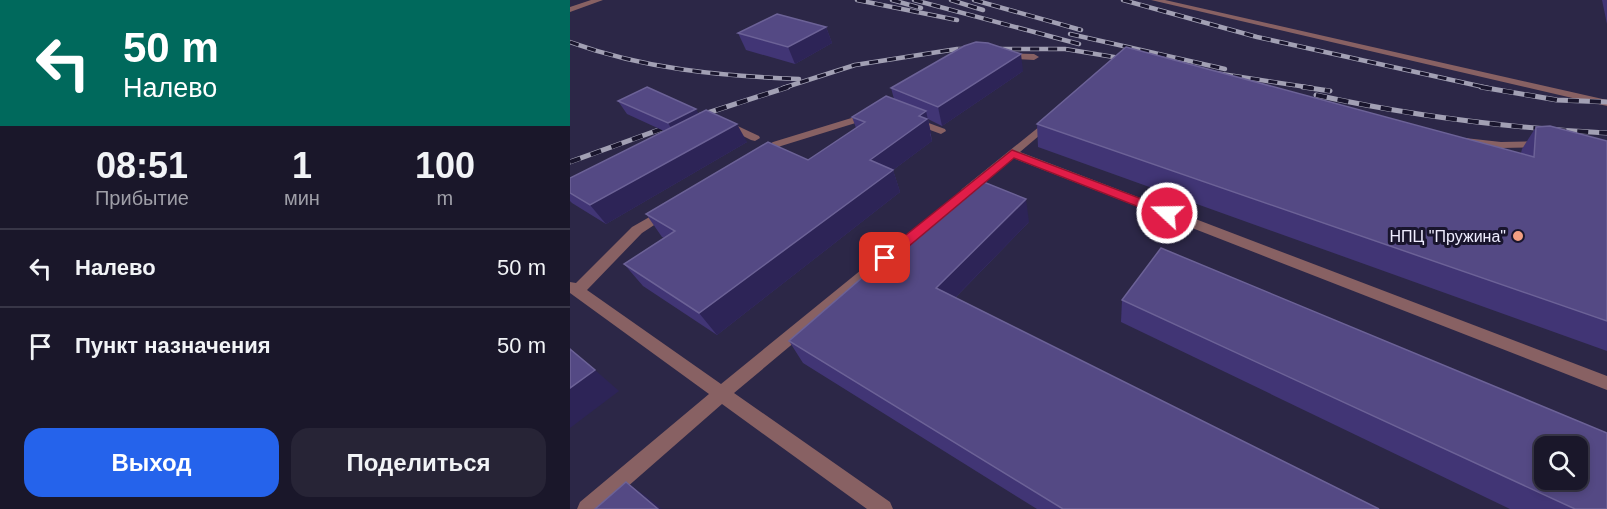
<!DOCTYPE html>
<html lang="ru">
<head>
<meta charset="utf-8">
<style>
	:root { --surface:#1a172a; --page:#272436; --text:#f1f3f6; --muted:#9f9fa8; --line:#383647; --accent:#2563eb }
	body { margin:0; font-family:Arial,sans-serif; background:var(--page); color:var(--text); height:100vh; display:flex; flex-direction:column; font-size:22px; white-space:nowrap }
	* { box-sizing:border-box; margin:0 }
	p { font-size:20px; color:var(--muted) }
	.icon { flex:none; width:33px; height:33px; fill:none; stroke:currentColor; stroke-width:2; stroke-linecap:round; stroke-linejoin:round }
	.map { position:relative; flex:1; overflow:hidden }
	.details { display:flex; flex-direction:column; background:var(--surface); width:570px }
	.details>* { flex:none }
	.banner { background:#00695c; color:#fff; overflow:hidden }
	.controls { position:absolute; left:964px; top:436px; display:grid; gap:12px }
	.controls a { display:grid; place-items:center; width:54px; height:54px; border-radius:12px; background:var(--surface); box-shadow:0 3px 9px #0003,0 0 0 2px var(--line); font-size:30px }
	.pin { position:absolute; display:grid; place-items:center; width:51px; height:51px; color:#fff; margin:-26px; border-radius:12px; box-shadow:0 3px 9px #0006 }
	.me { position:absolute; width:66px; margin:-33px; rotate:291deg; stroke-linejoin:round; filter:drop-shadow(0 0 4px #0008) }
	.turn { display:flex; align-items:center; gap:21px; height:126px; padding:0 24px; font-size:27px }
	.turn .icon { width:78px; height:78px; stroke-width:2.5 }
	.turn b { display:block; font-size:42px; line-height:51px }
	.eta { display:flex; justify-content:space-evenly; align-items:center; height:102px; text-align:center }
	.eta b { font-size:36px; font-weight:600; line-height:42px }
	.cta { display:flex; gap:12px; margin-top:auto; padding:12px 24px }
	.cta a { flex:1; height:69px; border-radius:18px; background:var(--accent); color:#fff; font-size:24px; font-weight:600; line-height:69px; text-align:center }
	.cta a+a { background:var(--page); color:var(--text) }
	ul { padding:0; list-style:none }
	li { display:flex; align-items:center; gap:18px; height:78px; padding:0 24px; border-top:2px solid var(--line) }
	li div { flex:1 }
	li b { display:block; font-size:22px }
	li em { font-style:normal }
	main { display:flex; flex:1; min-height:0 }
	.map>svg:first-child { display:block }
	.built { fill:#2c2747; fill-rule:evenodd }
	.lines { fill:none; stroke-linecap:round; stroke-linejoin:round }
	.service { fill:#886163; fill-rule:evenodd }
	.rail-far1-casing { stroke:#a2a0b4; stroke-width:4.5 }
	.rail-casing { stroke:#a2a0b4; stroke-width:5 }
	.rail-far1 { stroke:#19152d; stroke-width:3; stroke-dasharray:9; stroke-linecap:butt }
	.rail { stroke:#19152d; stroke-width:4; stroke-dasharray:11; stroke-linecap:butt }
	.wall { fill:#413575 }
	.shaded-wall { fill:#2d2457 }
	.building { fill:#544984; stroke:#6c6297; stroke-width:1.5; fill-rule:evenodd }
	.route { fill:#e11d48; stroke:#92132f; stroke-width:1.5 }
	.poi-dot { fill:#f39f83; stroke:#19152d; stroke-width:2 }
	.labels { text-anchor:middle; stroke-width:6; stroke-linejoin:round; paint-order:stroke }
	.poi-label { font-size:16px; fill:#efedff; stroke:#19152d; text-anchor:end }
</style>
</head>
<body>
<main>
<section class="details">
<div class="banner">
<div class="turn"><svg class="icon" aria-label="left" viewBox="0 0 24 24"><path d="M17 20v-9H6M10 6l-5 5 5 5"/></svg><div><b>50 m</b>Налево</div></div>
</div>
<div class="eta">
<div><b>08:51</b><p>Прибытие</p></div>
<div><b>1</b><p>мин</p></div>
<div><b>100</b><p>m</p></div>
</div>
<ul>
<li><svg class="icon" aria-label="left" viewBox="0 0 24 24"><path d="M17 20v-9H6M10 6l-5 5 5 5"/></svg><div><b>Налево</b></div><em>50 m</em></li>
<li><svg class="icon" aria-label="arrive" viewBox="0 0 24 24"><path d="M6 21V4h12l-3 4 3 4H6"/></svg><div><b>Пункт назначения</b></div><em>50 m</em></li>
</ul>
<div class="cta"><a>Выход</a><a>Поделиться</a></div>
</section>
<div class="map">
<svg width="1037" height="509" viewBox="0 0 1037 509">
	<rect width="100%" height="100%" fill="#221f38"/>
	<path class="built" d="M0 0H1037V509H0ZM975 447H1008V480H975Z"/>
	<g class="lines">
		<g class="service">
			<path d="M21 0H33L0 12V7Z"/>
			<path d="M581 0H595L1037 100V106Z"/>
			<path d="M435 53 464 54 469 57 464 60 432 58 430 56Z"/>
			<path d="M301 112 305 113V117L211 146 190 157 184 154 203 142Z"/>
			<path d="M345 118 375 129 376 131 371 134 341 123V119Z"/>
			<path d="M480 118 484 119V123L450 152 1037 376V390L443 158 400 195H392L390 192 392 189Z"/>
			<path d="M157 121 189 136 190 138 185 141 181 140 153 126V122Z"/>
			<path d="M895 138 931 142 971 141 976 144 971 147 931 148 891 143 890 141Z"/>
			<path d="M97 207 101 208 103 211 101 214 72 233 17 290 151 384 307 257H317L319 261 317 265 164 393 320 502 323 509H297L152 404 32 509H7L10 502 139 394 0 293V282L6 283 62 227Z"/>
		</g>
		<defs>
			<g id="rail-far1">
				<path d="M287 0 387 20"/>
				<path d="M322 0 351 8"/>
				<path d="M344 0 509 44"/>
				<path d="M381 0 413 10"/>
				<path d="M404 0 511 30"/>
				<path d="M553 0 687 37 918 88"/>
				<path d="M500 34 655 69"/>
				<path d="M0 42C75 69 150 76 229 79"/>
				<path d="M645 73 743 88"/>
				<path d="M213 88 285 65 387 49H495L562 60"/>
			</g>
			<g id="rail">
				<path d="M733 87 760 91"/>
				<path d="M911 87 987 100 1037 102"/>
				<path d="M746 95C842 116 939 128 1037 133"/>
				<path d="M125 117 218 87"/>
				<path d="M0 162 105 124"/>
			</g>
		</defs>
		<use href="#rail-far1" class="rail-far1-casing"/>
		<use href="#rail" class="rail-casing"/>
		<use href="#rail-far1" class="rail-far1"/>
		<use href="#rail" class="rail"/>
	</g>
	<g class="wall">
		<path d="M1032 0H1037V24Z"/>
		<path d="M256 27 262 43 225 64 176 50 168 33Z"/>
		<path d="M453 71 372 126 358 119 362 141 323 170 330 192 147 335 73 286 54 264 94 238 92 237 76 214 238 160 286 128 282 117 324 99 321 88Z"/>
		<path d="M48 101 129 114 177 142 36 224 2 203 0 201V178L94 131 57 114Z"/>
		<path d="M467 124 951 153 952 149 966 127 1037 141V351L468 147Z"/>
		<path d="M459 222 385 298 809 509H467L233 363 219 341Z"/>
		<path d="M552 300 1037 509H940L551 322Z"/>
	</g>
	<g class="shaded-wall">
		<path d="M256 27 262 43 225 64 218 47Z"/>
		<path d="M451 54 453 71 372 126 368 107Z"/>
		<path d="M126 109 133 122 106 136 98 123Z"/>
		<path d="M356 111 361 133 360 134 362 141 323 170 330 192 147 335 129 313 349 116Z"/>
		<path d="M167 124 177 142 36 224 20 205Z"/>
		<path d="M456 199 459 222 372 311 366 288Z"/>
		<path d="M25 370 49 391 0 428V388Z"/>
		<path d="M56 482 77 497 92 509H88Z"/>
	</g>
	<g class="building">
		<path d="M207 14 256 27 218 47 168 33Z"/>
		<path d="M406 42 418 43 451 54 368 107 321 88 394 46Z"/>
		<path d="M556 47 964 157 966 127 980 126 1037 141V321L467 124Z"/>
		<path d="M77 87 126 109 98 123 48 101Z"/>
		<path d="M316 96 356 111 349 116 357 119 300 160 323 170 129 313 54 264 105 231 76 214 198 142 238 160 295 122 282 117Z"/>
		<path d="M136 110 167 124 20 205 0 193V178Z"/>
		<path d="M406 179 456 199 366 288 809 509H493L219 341Z"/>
		<path d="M591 248 1037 433V509H1005L552 300ZM975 447H1008V480H975Z"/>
		<path d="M0 349 25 370 0 388Z"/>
		<path d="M56 482 88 509H25Z"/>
	</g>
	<path class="route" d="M442 150 601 210 603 213 597 217 592 216 444 158 320 262H311L309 258 311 255Z"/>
	<circle class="poi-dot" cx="948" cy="236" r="6"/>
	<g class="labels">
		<g class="poi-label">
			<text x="936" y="242">НПЦ "Пружина"</text>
		</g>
	</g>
</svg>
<div class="controls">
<a><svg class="icon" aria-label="search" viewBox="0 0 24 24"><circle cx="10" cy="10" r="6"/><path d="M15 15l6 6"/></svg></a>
</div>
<div class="pin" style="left:315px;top:258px;background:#d93025"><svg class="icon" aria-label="arrive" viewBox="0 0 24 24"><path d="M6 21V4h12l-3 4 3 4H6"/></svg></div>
<svg class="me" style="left:597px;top:213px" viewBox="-20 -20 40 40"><circle r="17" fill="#e11d48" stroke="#fff" stroke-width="3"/><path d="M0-11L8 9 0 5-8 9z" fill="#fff"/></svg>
</div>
</main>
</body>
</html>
